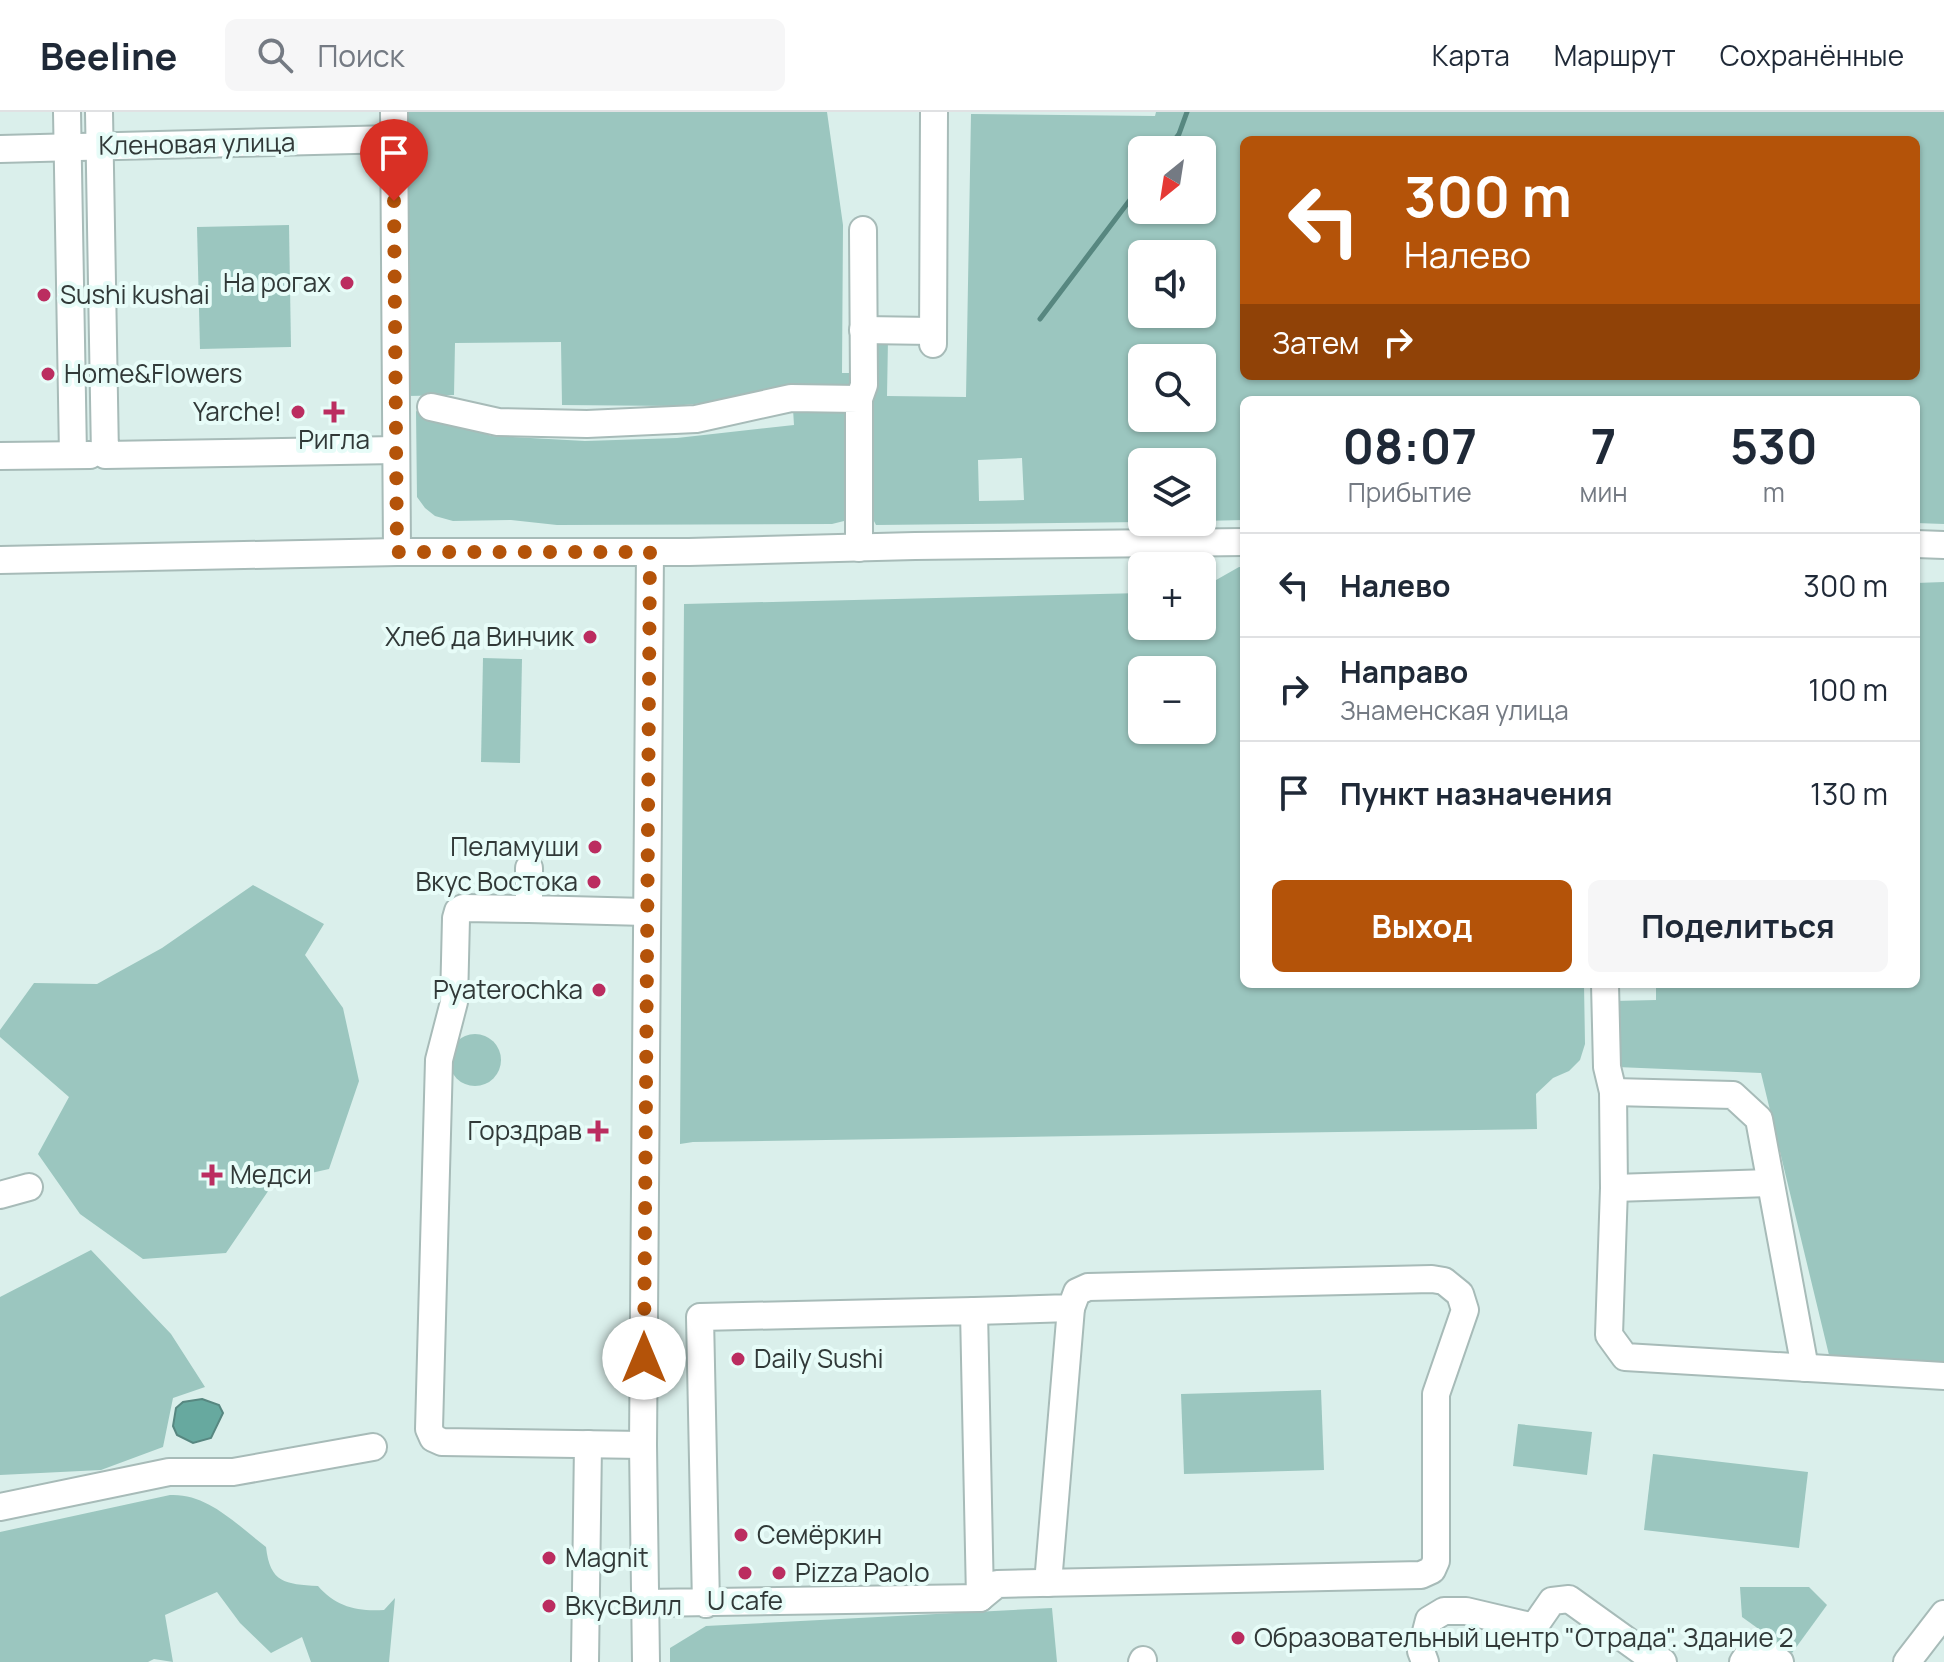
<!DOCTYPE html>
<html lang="ru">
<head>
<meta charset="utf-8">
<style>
	:root { --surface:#fff; --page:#f6f6f7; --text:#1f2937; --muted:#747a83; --line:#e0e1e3; --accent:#b45309 }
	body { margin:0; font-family:Manrope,sans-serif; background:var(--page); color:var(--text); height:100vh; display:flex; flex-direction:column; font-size:30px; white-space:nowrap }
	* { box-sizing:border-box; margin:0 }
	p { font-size:26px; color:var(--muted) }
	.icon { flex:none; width:44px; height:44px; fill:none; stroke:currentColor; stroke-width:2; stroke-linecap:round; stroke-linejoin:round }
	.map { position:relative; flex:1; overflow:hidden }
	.side { position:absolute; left:1240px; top:284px; width:680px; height:592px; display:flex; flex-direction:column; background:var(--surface); border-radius:12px; box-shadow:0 2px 6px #0004 }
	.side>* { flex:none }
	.banner { position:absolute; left:1240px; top:24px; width:680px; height:244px; border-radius:12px; box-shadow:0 2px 6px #0004; background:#b45309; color:#fff; overflow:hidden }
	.needle { width:52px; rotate:210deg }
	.fabs { position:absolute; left:1128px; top:24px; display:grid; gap:16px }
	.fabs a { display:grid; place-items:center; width:88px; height:88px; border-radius:12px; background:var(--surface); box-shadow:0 2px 6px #0004; font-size:40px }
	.pin { position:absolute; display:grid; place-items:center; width:68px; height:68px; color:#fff; margin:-82px -34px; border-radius:50% 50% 50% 0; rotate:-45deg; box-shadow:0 0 8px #0007 }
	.pin .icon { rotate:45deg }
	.me { position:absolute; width:88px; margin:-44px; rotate:0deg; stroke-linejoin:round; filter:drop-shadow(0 0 6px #0008) }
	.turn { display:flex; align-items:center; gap:28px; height:168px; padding:0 32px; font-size:36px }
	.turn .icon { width:104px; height:104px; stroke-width:2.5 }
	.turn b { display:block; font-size:56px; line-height:68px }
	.then { display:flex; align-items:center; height:76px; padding:0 32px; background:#0003; gap:16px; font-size:30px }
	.eta { display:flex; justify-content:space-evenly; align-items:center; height:136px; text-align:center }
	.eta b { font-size:48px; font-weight:700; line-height:56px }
	.action { display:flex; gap:16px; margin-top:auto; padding:16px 32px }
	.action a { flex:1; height:92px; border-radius:12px; background:var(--accent); color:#fff; font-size:32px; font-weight:700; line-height:92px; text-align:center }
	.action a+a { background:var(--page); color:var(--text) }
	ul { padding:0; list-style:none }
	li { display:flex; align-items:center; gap:24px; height:104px; padding:0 32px; border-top:2px solid var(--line) }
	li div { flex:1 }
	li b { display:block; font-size:30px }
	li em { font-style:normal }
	header { display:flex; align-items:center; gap:48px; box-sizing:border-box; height:112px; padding:0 40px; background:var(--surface); border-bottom:2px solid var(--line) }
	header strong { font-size:38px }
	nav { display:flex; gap:44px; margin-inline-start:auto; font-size:28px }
	.search { width:560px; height:72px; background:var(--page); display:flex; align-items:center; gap:20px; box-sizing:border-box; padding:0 28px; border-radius:12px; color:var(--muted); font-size:30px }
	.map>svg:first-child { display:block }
	.green { fill:#9bc6bf; fill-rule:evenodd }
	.water { fill:#67a99f; stroke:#578780; stroke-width:2 }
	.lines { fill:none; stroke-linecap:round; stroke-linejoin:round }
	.stream { stroke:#578780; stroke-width:5 }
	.minor-casing { stroke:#a7bbb8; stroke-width:30 }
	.minor { stroke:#fff; stroke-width:26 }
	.route { stroke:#b45309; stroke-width:14; stroke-dasharray:0 25.2 }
	.poi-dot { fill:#bb2d60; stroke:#e7fcf8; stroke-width:3 }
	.labels { text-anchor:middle; stroke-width:8; stroke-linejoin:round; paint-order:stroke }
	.street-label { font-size:26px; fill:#313938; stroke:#e7fcf8 }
	.poi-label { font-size:26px; fill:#313938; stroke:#e7fcf8; text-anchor:start }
</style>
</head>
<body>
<header>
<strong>Beeline</strong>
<div class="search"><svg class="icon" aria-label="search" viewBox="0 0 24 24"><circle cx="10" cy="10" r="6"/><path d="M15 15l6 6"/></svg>Поиск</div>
<nav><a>Карта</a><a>Маршрут</a><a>Сохранённые</a></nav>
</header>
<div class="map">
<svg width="1944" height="1550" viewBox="0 0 1944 1550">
	<rect width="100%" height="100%" fill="#daefeb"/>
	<g class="green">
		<path d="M405 0H827L843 113 842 261H859V277L673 294 562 293 561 230 455 231 454 283 408 284Z"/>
		<path d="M1156 0H1944V412L1916 411V288H1244V408L1202 409V350H1142V410L876 413 869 399 870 228 888 227 887 284 966 285 971 2 1155 4ZM1244 28H1916V264H1244ZM1142 38H1202V98H1142ZM1142 142H1202V202H1142ZM1142 246H1202V306H1142ZM1022 346 1024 388 979 389 978 348Z"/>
		<path d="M289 113 291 235 200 237 197 115Z"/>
		<path d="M850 296 852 407 832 412 557 413 511 408 453 409 435 404 425 396 417 385 416 299 492 324 585 329 677 326 794 313 793 297Z"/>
		<path d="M1239 455H1244V872H1584L1585 932 1580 948 1569 959 1553 966 1536 982 1537 1017 693 1030 680 1032 684 492 1142 481V514H1202V476ZM1202 558V618H1142V558Z"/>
		<path d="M1944 470V1251L1829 1243 1761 961 1617 955 1614 889 1656 888V872H1916V471Z"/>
		<path d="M483 546 522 547 520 651 481 650Z"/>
		<path d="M253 773 324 812 305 843 343 896 359 969 329 1057 275 1069 226 1141 143 1147 80 1102 38 1042 69 985 0 925V918L34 871 97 872 162 836Z"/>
		<circle cx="475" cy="948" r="26"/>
		<path d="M91 1138 171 1222 205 1275 173 1286 163 1335 101 1358 0 1363V1185Z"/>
		<path d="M1321 1278 1324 1358 1184 1362 1181 1282Z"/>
		<path d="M1518 1312 1592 1320 1587 1363 1513 1354Z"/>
		<path d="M1653 1342 1808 1360 1799 1436 1644 1418Z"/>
		<path d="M170 1383C208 1381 237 1413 266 1435 270 1471 285 1472 318 1474 335 1494 357 1500 384 1498L395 1486 389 1550H311L302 1525 271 1541 240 1511 217 1480 165 1503 173 1550 154 1547 148 1550H0V1420Z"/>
		<path d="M1740 1475H1809L1827 1493 1792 1541 1742 1505Z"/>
		<path d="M1052 1496 1057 1550H670V1536L706 1514Z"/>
	</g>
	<path class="water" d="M202 1287 219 1293 223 1301 211 1326 193 1331 177 1323 173 1314 176 1296 183 1290Z"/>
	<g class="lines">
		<g class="stream">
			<path d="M1167 38 1179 22 1187 0"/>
			<path d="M1040 207 1142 72"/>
		</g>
		<defs>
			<g id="minor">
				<path d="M67 0 73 343"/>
				<path d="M99 0 105 343 396 338"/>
				<path d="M394 0 397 440"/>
				<path d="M0 37 394 27"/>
				<path d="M863 218 933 219"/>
				<path d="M933 232 934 0"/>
				<path d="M859 287 864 273 863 118"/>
				<path d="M431 295 498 310 587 312 696 307 791 286 859 287V436"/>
				<path d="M0 344 90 343"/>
				<path d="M1916 432 1944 433"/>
				<path d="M0 448 397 440H689L915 434 1244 430"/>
				<path d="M529 756V797L646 800"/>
				<path d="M529 797 463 796 458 799 456 806 454 890 439 948 429 1317 433 1326 442 1330 643 1333"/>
				<path d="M1605 872 1607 955 1613 980 1614 1076 1609 1223 1625 1245 1944 1264"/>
				<path d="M1613 980 1733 983 1759 1007 1805 1256"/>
				<path d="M1614 1076 1770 1071"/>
				<path d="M0 1083 29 1075"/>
				<path d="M974 1199 1071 1196 1077 1180 1088 1175 1432 1167 1444 1169 1460 1182 1465 1198 1436 1282V1449L1432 1458 1421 1463 997 1472 980 1486"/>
				<path d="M0 1395 169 1360H233L373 1335"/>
				<path d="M1048 1471 1071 1196"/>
				<path d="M645 1491 980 1486 974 1199 700 1205 706 1492"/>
				<path d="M585 1550 588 1332"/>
				<path d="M646 1550 643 1333 650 440"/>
				<path d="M1142 1550 1143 1548"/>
				<path d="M1425 1550 1421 1539 1429 1508 1444 1499H1466L1534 1515 1552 1489 1569 1487 1654 1548 1663 1550"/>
				<path d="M1743 1550 1750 1540 1762 1538 1780 1550"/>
				<path d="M1907 1550 1944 1502"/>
			</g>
		</defs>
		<use href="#minor" class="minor-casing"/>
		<use href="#minor" class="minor"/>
	</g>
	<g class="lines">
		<path class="route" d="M394 89 397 440H650L644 1246"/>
	</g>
	<g class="poi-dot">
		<circle cx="347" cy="171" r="8"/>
		<circle cx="44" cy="183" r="8"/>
		<circle cx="48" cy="262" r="8"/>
		<circle cx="298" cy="300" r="8"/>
		<path d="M330 288h8v8h8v8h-8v8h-8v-8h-8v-8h8z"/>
		<circle cx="590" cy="525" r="8"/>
		<circle cx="595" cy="735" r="8"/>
		<circle cx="594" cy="770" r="8"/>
		<circle cx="599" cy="878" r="8"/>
		<path d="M594 1007h8v8h8v8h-8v8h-8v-8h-8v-8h8z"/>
		<path d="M208 1051h8v8h8v8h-8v8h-8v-8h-8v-8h8z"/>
		<circle cx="738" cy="1247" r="8"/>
		<circle cx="741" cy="1423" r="8"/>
		<circle cx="549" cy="1446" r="8"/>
		<circle cx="745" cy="1461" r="8"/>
		<circle cx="779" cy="1461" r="8"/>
		<circle cx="549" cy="1494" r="8"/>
		<circle cx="1238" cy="1526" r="8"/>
	</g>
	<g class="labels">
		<g class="street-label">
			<text transform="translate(197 32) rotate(-1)" y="9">Кленовая улица</text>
		</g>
		<g class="poi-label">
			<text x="331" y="180" text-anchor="end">На рогах</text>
			<text x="60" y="192">Sushi kushai</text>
			<text x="64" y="271">Home&amp;Flowers</text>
			<text x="282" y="309" text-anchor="end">Yarche!</text>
			<text x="334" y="337" text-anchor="middle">Ригла</text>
			<text x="574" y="534" text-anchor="end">Хлеб да Винчик</text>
			<text x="579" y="744" text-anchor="end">Пеламуши</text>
			<text x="578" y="779" text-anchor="end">Вкус Востока</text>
			<text x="583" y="887" text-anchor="end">Pyaterochka</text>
			<text x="582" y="1028" text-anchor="end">Горздрав</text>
			<text x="230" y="1072">Медси</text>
			<text x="754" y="1256">Daily Sushi</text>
			<text x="757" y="1432">Семёркин</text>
			<text x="565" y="1455">Magnit</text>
			<text x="795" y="1470">Pizza Paolo</text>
			<text x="745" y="1498" text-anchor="middle">U cafe</text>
			<text x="565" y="1503">ВкусВилл</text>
			<text x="1254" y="1535">Образовательный центр "Отрада". Здание 2</text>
		</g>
	</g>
</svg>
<div class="fabs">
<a><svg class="needle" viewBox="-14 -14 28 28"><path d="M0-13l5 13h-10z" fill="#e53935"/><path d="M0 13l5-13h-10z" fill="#747a83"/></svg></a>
<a><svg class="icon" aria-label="sound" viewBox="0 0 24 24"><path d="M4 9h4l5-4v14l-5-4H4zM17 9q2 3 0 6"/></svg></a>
<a><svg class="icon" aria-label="search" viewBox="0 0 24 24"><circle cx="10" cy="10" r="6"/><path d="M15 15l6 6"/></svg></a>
<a><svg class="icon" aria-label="layers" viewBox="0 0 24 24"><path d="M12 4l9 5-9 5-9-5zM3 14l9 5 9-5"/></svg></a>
<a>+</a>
<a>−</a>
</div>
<div class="pin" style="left:394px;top:89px;background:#d93025"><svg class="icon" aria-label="arrive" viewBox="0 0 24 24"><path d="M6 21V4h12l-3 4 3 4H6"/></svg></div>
<svg class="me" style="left:644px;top:1246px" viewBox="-20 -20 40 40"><circle r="19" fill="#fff"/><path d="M0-13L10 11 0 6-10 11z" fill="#b45309"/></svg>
<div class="banner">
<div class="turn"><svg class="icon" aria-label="left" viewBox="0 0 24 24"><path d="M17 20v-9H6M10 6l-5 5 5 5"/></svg><div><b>300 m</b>Налево</div></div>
<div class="then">Затем<svg class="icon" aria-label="right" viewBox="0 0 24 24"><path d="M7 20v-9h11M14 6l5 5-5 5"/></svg></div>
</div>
<section class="side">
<div class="eta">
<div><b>08:07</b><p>Прибытие</p></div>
<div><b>7</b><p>мин</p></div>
<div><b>530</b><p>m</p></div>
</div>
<ul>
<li><svg class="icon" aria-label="left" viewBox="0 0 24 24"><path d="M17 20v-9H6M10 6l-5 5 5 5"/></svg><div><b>Налево</b></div><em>300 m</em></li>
<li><svg class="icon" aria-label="right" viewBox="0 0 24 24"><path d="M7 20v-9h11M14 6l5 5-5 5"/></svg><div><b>Направо</b><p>Знаменская улица</p></div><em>100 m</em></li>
<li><svg class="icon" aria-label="arrive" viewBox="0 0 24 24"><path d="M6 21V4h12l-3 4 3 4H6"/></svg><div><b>Пункт назначения</b></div><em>130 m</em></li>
</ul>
<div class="action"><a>Выход</a><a>Поделиться</a></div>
</section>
</div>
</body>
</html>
